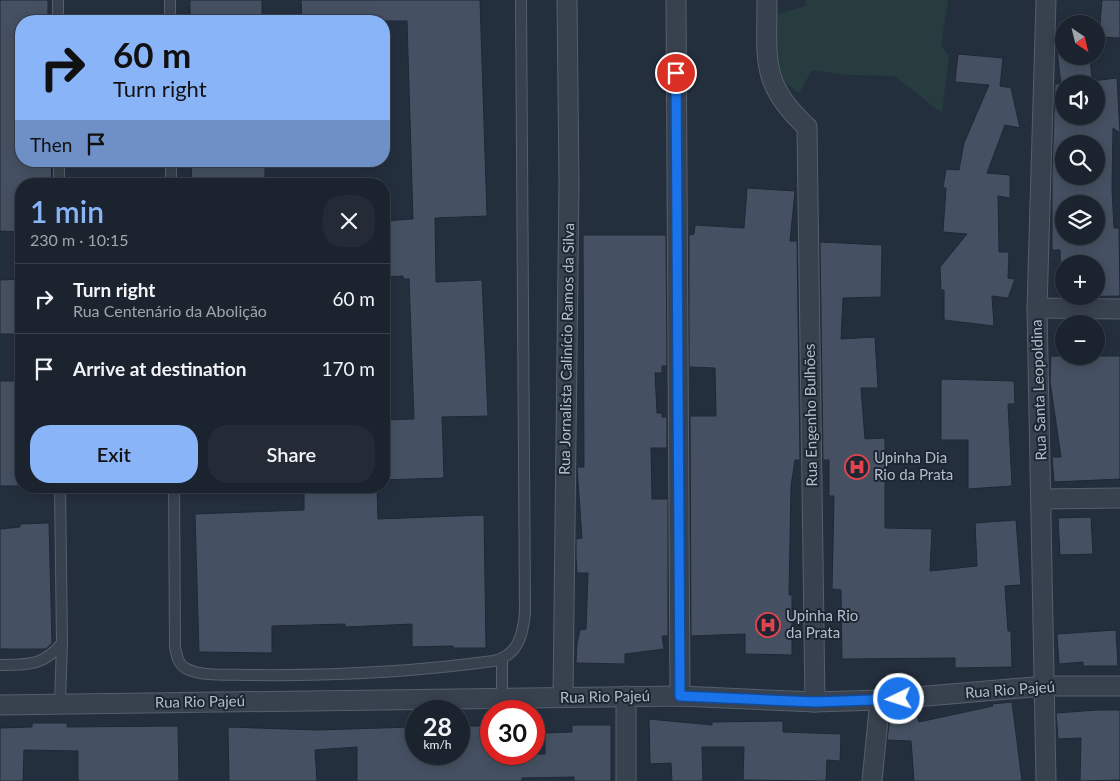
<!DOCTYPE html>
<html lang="en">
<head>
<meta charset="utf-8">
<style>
	:root { --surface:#1b232e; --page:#242b36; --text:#f1f3f6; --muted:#a0a4aa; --line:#39404a; --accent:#8ab4f8 }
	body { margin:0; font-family:Lato,sans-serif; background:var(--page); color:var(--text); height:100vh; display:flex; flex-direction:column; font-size:19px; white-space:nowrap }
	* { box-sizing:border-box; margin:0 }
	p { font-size:16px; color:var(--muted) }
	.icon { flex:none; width:28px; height:28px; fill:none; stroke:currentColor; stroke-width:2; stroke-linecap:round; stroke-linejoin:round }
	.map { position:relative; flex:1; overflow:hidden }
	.drawer { position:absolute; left:15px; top:178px; width:375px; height:315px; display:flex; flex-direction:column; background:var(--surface); border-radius:20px; box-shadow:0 2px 12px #0003,0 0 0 1px var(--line) }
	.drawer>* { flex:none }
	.top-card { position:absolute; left:15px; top:15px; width:375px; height:152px; border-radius:20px; box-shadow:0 2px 12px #0003,0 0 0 1px var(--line); background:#8ab4f8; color:#111; overflow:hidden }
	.needle { width:32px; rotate:145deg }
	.fabs { position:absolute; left:1055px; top:15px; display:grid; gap:10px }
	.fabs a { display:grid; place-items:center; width:50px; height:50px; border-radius:50%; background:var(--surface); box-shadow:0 2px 12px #0003,0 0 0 1px var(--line); font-size:25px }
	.speed { position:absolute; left:405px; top:700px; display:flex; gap:10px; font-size:25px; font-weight:700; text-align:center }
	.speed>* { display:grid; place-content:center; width:65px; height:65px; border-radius:50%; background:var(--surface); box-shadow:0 2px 12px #0003,0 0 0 1px var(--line); line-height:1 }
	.speed small { font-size:12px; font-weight:400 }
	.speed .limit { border:8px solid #d22; background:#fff; color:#111 }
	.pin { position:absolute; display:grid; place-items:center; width:42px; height:42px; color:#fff; margin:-21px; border:2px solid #fff; border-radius:50%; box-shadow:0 1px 5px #0007 }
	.me { position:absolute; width:55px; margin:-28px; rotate:266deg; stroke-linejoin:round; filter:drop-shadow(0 0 4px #0008) }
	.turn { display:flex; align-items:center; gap:18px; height:105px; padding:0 15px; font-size:22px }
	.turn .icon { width:65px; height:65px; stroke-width:2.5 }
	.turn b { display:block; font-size:35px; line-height:42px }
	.then { display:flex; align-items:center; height:48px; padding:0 15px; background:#0003; gap:10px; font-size:19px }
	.round { display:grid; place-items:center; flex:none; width:52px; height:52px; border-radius:20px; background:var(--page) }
	.overview { display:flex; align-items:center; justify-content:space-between; height:85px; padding:0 15px }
	h1 { font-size:30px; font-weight:600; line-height:38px; color:var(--accent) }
	.button { display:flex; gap:10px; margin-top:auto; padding:10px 15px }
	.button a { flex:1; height:58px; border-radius:20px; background:var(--accent); color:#111; font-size:20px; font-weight:600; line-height:58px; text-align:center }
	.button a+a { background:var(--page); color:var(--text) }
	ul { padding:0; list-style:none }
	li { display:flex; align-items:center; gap:15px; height:70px; padding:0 15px; border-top:1px solid var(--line) }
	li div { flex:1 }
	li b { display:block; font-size:19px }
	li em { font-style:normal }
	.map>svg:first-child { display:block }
	.green { fill:#263c3f }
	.building { fill:#455162; stroke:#1f2835; fill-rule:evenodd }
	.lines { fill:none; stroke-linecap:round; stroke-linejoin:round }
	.lane-casing { stroke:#565f6c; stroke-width:12 }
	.street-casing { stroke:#565f6c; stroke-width:21 }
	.lane { stroke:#38414e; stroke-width:10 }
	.street { stroke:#38414e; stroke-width:19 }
	.route-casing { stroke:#114b97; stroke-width:12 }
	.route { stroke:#1a73e8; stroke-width:9 }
	.labels { text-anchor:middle; stroke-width:4; stroke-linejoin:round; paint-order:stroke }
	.street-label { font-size:15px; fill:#b4bcc9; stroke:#1d2633 }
	.poi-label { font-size:15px; fill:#b4bcc9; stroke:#1d2633; text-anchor:start }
</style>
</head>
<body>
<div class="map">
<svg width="1120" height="781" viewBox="0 0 1120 781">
	<rect width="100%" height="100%" fill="#242f3e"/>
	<path class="green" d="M805 0H948L941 46 949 56 942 113 894 76 846 75 812 70 799 93 772 72 766 41 778 14 805 6Z"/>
	<g class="building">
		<path d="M0 0H48V21H21V161H52L51 184H21V232L0 231Z"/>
		<rect x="190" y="0" width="72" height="21"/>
		<path d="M301 0H480L487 216 435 218 436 282 482 280 488 416 442 417 444 478 384 480V420L414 419 409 279H403V276L384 277V221L413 219 407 21H302Z"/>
		<path d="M1102 0H1120V38L1099 37Z"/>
		<path d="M1064 50V56H1090L1092 81 1117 78 1120 133 1113 128 1112 189 1114 228H1119L1120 296 1061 297 1060 250H1052V173L1055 84H1061L1057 51ZM1064 84H1096V116H1064ZM1064 144H1096V176H1064ZM1064 204H1096V236H1064ZM1064 264H1096V296H1064Z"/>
		<path d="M958 54 1003 58 1000 86 1011 88 1020 128 1005 125 987 173 1010 175V198L998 196 999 252H1009L1008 278 1015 279 1008 298 992 296 994 326 944 320V290H941L940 267 967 234 943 232 946 188H943L946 169 959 170 964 143 989 85 955 82Z"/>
		<path d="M191 161H265V184H192Z"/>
		<path d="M747 188 795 191 790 241H797L800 460H795L791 486 789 595H792V655L745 654V634L691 636 690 416H716L715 368 689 367V235L694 234 695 225 744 228Z"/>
		<path d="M583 235H666L667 366H662V373H655L657 413H662V417H667V448H651L652 499H668V636H662L664 649 625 654V664L576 663 577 643 580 630 586 629 588 573H577L576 556V539L582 538 577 467H584Z"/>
		<path d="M820 242 882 245 881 297 843 298 841 339 875 337 878 388H861L865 439 885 438V528L932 529 930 571 977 566 975 523 1016 520 1021 585 1005 586 1008 631H1011L1012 667 955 668V658L842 659 841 590 832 589 834 496H829V460H823Z"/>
		<path d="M21 279V334H0V280Z"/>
		<path d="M1051 356H1120V479L1054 482 1052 457H1061L1050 381Z"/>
		<path d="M941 379 1014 381 1015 404H1008L1012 486 968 489V440H941Z"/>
		<rect x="0" y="381" width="21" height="105"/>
		<path d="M377 490 378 519 484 515 486 648H453V646L412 647V624L345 627V624L272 626V653L199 652 195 514 304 510V493Z"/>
		<path d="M1091 517 1093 554 1060 555 1058 518Z"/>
		<path d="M49 523 52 643 46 649H0V529L20 527V524Z"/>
		<path d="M1116 630 1118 666H1083V662L1059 664 1057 634Z"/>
		<path d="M1012 702 1022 781H914L911 741 887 740 890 717 903 718 917 715 919 722 993 706 992 704Z"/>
		<path d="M1098 710H1120V780L1080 781 1081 738 1058 739 1056 713Z"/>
		<path d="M649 719 712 725V722L783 721V732L841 734 840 761 827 760 826 781 743 780 744 747H702L703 781H672L671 763 650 764Z"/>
		<path d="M32 723H67V727L178 726 179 781H78V751L24 750 23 781H0V728L32 727Z"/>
		<path d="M572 725H611V781H574V777L522 778V781H357V747L315 750 317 781H229L228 727 317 730 413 727V746L416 745V754H459V726H491V754H545V733L572 732Z"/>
	</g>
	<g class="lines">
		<defs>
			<g id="lane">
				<path d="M58 0V21"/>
				<path d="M170 21V0"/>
				<path d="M59 161V184"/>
				<path d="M171 161V184"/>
				<path d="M174 486 175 647C177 656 178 665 187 669 204 677 230 674 248 675 330 676 413 672 493 661 518 656 523 635 525 612L521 0"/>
				<path d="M502 659V698"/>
				<path d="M0 665C27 665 44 666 62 643"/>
				<path d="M60 704 62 643 60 486"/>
			</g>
			<g id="street">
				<path d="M676 0 680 696"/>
				<path d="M767 0C767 59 760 84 807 127L815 702"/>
				<path d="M1037 308 1120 309"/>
				<path d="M1042 499 1120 498"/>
				<path d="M626 696V781"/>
				<path d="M563 697 569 183 567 0"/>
				<path d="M0 705 680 696 815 702 880 700 1045 686H1120"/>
				<path d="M872 781 880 700"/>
				<path d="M1046 781 1037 308 1046 0"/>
			</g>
		</defs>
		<use href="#lane" class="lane-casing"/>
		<use href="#street" class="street-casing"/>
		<use href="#lane" class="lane"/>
		<use href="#street" class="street"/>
	</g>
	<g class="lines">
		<defs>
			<path id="route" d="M676 73 680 696 815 702 899 699"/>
		</defs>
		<use href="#route" class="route-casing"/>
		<use href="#route" class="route"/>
	</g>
	<defs>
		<symbol id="hospital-ring" viewBox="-11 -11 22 22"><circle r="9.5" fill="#1d2633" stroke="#e0444e" stroke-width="1.5"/><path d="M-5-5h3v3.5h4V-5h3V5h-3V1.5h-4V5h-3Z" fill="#e0444e"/></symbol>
	</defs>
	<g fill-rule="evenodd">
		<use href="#hospital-ring" x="843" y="453" width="28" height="28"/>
		<use href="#hospital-ring" x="754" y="611" width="28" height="28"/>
	</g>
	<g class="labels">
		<g class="street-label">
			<text transform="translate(567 349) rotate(-89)" y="5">Rua Jornalista Calinício Ramos da Silva</text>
			<text transform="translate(1039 390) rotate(-92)" y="5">Rua Santa Leopoldina</text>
			<text transform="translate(811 415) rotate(-91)" y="5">Rua Engenho Bulhões</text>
			<text transform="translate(1010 690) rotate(-4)" y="5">Rua Rio Pajeú</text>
			<text transform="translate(605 697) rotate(-1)" y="5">Rua Rio Pajeú</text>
			<text transform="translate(200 702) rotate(-1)" y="5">Rua Rio Pajeú</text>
		</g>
		<g class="poi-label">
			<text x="874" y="463">Upinha Dia<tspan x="874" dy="17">Rio da Prata</tspan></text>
			<text x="786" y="621">Upinha Rio<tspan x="786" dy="17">da Prata</tspan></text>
		</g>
	</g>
</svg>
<div class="fabs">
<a><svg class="needle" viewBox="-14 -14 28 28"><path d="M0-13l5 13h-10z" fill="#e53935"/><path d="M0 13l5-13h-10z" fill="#a0a4aa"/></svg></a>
<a><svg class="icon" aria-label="sound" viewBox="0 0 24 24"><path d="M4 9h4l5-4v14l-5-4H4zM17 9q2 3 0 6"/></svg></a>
<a><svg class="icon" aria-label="search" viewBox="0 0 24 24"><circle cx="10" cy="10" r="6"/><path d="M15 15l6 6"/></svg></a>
<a><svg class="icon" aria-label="layers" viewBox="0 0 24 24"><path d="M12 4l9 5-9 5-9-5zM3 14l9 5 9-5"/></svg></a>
<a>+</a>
<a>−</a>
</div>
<div class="speed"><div>28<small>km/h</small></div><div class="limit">30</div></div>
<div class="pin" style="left:676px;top:73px;background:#d93025"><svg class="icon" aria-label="arrive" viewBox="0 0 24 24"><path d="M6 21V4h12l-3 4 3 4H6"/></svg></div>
<svg class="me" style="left:899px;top:699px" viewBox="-20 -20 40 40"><circle r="17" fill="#1a73e8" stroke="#fff" stroke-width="3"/><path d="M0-11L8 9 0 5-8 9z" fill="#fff"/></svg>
<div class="top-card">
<div class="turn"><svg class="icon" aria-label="right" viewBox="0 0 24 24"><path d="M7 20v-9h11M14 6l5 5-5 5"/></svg><div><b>60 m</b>Turn right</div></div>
<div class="then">Then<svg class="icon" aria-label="arrive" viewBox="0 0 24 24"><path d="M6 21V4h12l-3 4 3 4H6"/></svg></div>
</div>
<section class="drawer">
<div class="overview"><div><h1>1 min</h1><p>230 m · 10:15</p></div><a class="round"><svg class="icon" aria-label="close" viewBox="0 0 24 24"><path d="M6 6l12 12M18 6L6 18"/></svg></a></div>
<ul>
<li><svg class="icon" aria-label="right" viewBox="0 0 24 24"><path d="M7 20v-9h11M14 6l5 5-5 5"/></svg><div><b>Turn right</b><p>Rua Centenário da Abolição</p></div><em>60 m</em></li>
<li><svg class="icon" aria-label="arrive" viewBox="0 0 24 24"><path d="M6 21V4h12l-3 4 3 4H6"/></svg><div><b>Arrive at destination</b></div><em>170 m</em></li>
</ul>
<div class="button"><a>Exit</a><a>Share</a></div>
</section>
</div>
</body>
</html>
